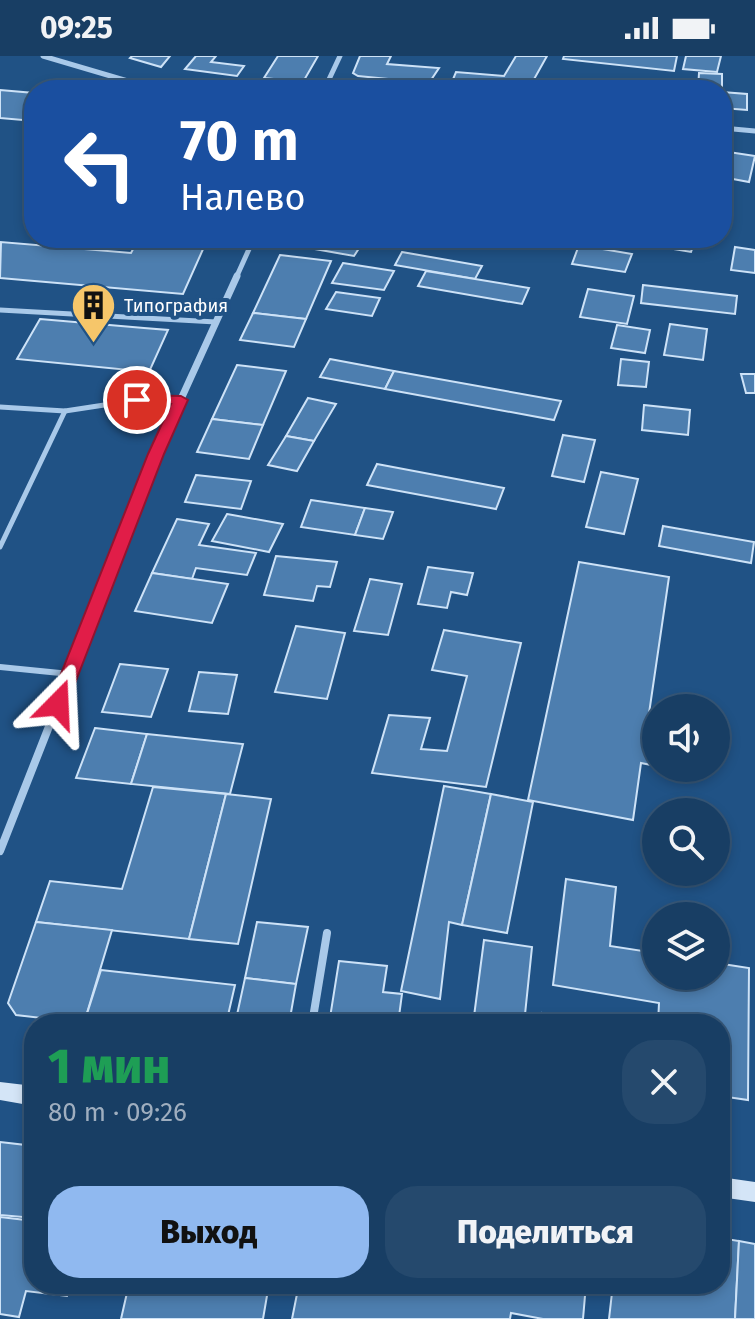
<!DOCTYPE html>
<html lang="ru">
<head>
<meta charset="utf-8">
<style>
	:root { --surface:#183e64; --page:#25496d; --text:#f1f3f6; --muted:#9faebf; --line:#365778; --accent:#90b9f0 }
	body { margin:0; font-family:"Fira Sans",sans-serif; background:var(--page); color:var(--text); height:100vh; display:flex; flex-direction:column; font-size:30px; white-space:nowrap }
	* { box-sizing:border-box; margin:0 }
	p { font-size:26px; color:var(--muted) }
	.icon { flex:none; width:44px; height:44px; fill:none; stroke:currentColor; stroke-width:2; stroke-linecap:round; stroke-linejoin:round }
	.map { position:relative; flex:1; overflow:hidden }
	.drawer { position:absolute; left:24px; top:958px; width:706px; height:280px; display:flex; flex-direction:column; background:var(--surface); border-radius:32px; box-shadow:0 4px 12px #0003,0 0 0 2px var(--line) }
	.drawer>* { flex:none }
	.guide { position:absolute; left:24px; top:24px; width:708px; height:168px; border-radius:32px; box-shadow:0 4px 12px #0003,0 0 0 2px var(--line); background:#1a4fa0; color:#fff; overflow:hidden }
	.controls { position:absolute; left:642px; top:638px; display:grid; gap:16px }
	.controls a { display:grid; place-items:center; width:88px; height:88px; border-radius:50%; background:var(--surface); box-shadow:0 4px 12px #0003,0 0 0 2px var(--line); font-size:40px }
	.pin { position:absolute; display:grid; place-items:center; width:68px; height:68px; color:#fff; margin:-34px; border:4px solid #fff; border-radius:50%; box-shadow:0 2px 8px #0007 }
	.me { position:absolute; width:88px; margin:-44px; rotate:21deg; stroke-linejoin:round; filter:drop-shadow(0 0 6px #0008) }
	.turn { display:flex; align-items:center; gap:28px; height:168px; padding:0 24px; font-size:36px }
	.turn .icon { width:104px; height:104px; stroke-width:2.5 }
	.turn b { display:block; font-size:56px; line-height:68px }
	.round { display:grid; place-items:center; flex:none; width:84px; height:84px; border-radius:32px; background:var(--page) }
	.overview { display:flex; align-items:center; justify-content:space-between; height:136px; padding:0 24px }
	h1 { font-size:48px; font-weight:800; line-height:60px; color:#1e9e55 }
	.primary-button { display:flex; gap:16px; margin-top:auto; padding:16px 24px }
	.primary-button a { flex:1; height:92px; border-radius:32px; background:var(--accent); color:#111; font-size:32px; font-weight:800; line-height:92px; text-align:center }
	.primary-button a+a { background:var(--page); color:var(--text) }
	.status { display:flex; justify-content:space-between; align-items:center; height:56px; padding:0 40px; background:var(--surface); direction:ltr }
	.status svg { height:22px; fill:currentColor }
	.map>svg:first-child { display:block }
	.building { fill:#4d7eaf; stroke:#cde2f7; stroke-width:2 }
	.lines { fill:none; stroke-linecap:round; stroke-linejoin:round }
	.service-far2 { stroke:#a9c9e9; stroke-width:5 }
	.service-far1 { stroke:#a9c9e9; stroke-width:6 }
	.service { stroke:#a9c9e9; stroke-width:8 }
	.minor-far2 { stroke:#a9c9e9; stroke-width:5 }
	.minor-far1 { stroke:#a9c9e9; stroke-width:7 }
	.minor { stroke:#a9c9e9; stroke-width:8 }
	.secondary { fill:#d4e5f7; fill-rule:evenodd }
	.route { fill:#e11d48; stroke:#92132f; stroke-width:2 }
	.labels { text-anchor:middle; stroke-width:8; stroke-linejoin:round; paint-order:stroke }
	.far-poi-label { font-size:18px; fill:#fff; stroke:#205285; text-anchor:start }
</style>
</head>
<body>
<div class="status"><b>09:25</b><svg viewBox="0 0 49 12"><path d="M0 12V9h3v3zM5 12V6h3v6zM10 12V3h3v9zM15 12V0h3v12zM26 1h20v11H26zM47 4h2v5h-2z"/></svg></div>
<div class="map">
<svg width="755" height="1263" viewBox="0 0 755 1263">
	<rect width="100%" height="100%" fill="#205285"/>
	<g class="building">
		<path d="M132 0H170L161 11 130 2Z"/>
		<path d="M196 0H216L211 6 244 10 237 20 185 13Z"/>
		<path d="M278 0H318L303 26 264 22Z"/>
		<path d="M360 0H391L387 8 439 12 429 27 358 20 353 17Z"/>
		<path d="M516 0H547L528 34 451 28 456 16 504 20Z"/>
		<path d="M564 0H677L674 15 563 3Z"/>
		<path d="M686 0H721L717 16 683 13Z"/>
		<path d="M699 17 722 18V34H698Z"/>
		<path d="M0 34 34 37V65L0 62Z"/>
		<path d="M722 36 747 38V54L722 52Z"/>
		<path d="M722 95 755 100 749 126 722 121Z"/>
		<path d="M139 182H208L183 238 0 222 1 186 131 197Z"/>
		<path d="M285 182H360L365 183 354 200 281 187Z"/>
		<path d="M639 182H696L691 196 637 187Z"/>
		<path d="M579 189 632 198 625 216 572 208Z"/>
		<path d="M735 191 755 194V217L731 214Z"/>
		<path d="M402 196 482 210 475 223 395 209Z"/>
		<path d="M280 199 331 205 306 263 253 257Z"/>
		<path d="M343 207 394 215 384 234 332 227Z"/>
		<path d="M426 215 475 223 529 232 522 248 418 230Z"/>
		<path d="M643 229 737 240 735 258 641 247Z"/>
		<path d="M588 233 634 240 627 268 580 261Z"/>
		<path d="M336 236 380 242 372 260 326 253Z"/>
		<path d="M253 257 306 263 294 291 240 284Z"/>
		<path d="M40 263 144 272 168 274 149 316 17 303Z"/>
		<path d="M670 268 707 273 703 304 664 299Z"/>
		<path d="M617 269 650 274 645 297 611 292Z"/>
		<path d="M330 303 394 315 385 333 320 321Z"/>
		<path d="M621 303 649 306 646 331 618 329Z"/>
		<path d="M237 309 286 315 263 369 212 363Z"/>
		<path d="M394 315 561 345 554 364 385 333Z"/>
		<path d="M741 318H755V337H746Z"/>
		<path d="M308 342 336 348 314 385 286 380Z"/>
		<path d="M644 349 690 354 688 379 642 374Z"/>
		<path d="M212 363 263 369 249 403 197 396Z"/>
		<path d="M563 379 595 384 584 426 552 420Z"/>
		<path d="M286 380 314 385 297 415 268 409Z"/>
		<path d="M377 408 504 432 496 453 367 429Z"/>
		<path d="M601 416 638 423 624 478 586 471Z"/>
		<path d="M196 419 251 425 241 453 185 446Z"/>
		<path d="M311 444 365 452 355 479 301 471Z"/>
		<path d="M365 452 393 456 383 483 355 479Z"/>
		<path d="M227 458 283 468 269 496 212 485Z"/>
		<path d="M177 463 209 468 199 489 256 497 247 519 196 512 192 523 152 517Z"/>
		<path d="M663 470 754 486 751 507 659 490Z"/>
		<path d="M276 500 337 506 330 531 317 530 313 545 264 539Z"/>
		<path d="M579 506 669 521 647 671 656 673V710L641 707 633 764 528 744Z"/>
		<path d="M428 511 473 517 467 539 451 536 447 552 418 548Z"/>
		<path d="M152 517 228 528 212 567 135 555Z"/>
		<path d="M370 523 402 528 388 579 354 575Z"/>
		<path d="M296 570 345 577 327 643 275 636Z"/>
		<path d="M444 574 521 587 486 731 372 717 389 659 430 662 421 693 447 695 467 620 432 614Z"/>
		<path d="M120 608 168 613 151 661 102 656Z"/>
		<path d="M199 616 237 619 228 658 189 655Z"/>
		<path d="M95 672 147 678 131 728 76 722Z"/>
		<path d="M147 678 243 688 230 738 131 728Z"/>
		<path d="M444 730 491 738 462 869 449 866 440 943 401 935Z"/>
		<path d="M153 731 226 738 189 883 36 866 50 825 122 833Z"/>
		<path d="M226 738 271 743 238 888 189 883Z"/>
		<path d="M491 738 533 746 507 877 462 869Z"/>
		<path d="M566 823 616 831 610 890 656 897V920H716V907L749 912 748 1044 720 1040V968H658L659 947 553 929Z"/>
		<path d="M36 866 112 874 84 967 16 959 8 947Z"/>
		<path d="M257 866 308 871 296 928 245 922Z"/>
		<path d="M484 884 532 891 524 968H473Z"/>
		<path d="M339 905 387 910 383 936 402 938 398 968H329Z"/>
		<path d="M101 914 235 929 226 968 84 967Z"/>
		<path d="M245 922 296 928 289 968H235Z"/>
		<path d="M542 957 624 968H542Z"/>
		<path d="M0 1086 34 1090V1162L0 1159Z"/>
		<path d="M0 1161 34 1165V1228H70L67 1240 26 1235 19 1261 0 1258Z"/>
		<path d="M720 1182 739 1185 735 1263H609L613 1228H720Z"/>
		<path d="M739 1185 755 1188V1263H735Z"/>
		<path d="M129 1228H269L263 1263H121Z"/>
		<path d="M299 1228H586L583 1263H543L511 1257 510 1263H292Z"/>
	</g>
	<g class="lines">
		<g class="service-far2">
			<path d="M0 254 216 266"/>
			<path d="M0 351 65 355 137 344H181"/>
			<path d="M0 491 65 355"/>
		</g>
		<path class="service-far1" d="M0 611 70 618"/>
		<path class="service" d="M312 968 327 877"/>
		<g class="minor-far2">
			<path d="M43 0 131 26 181 34"/>
			<path d="M324 34 340 0"/>
			<path d="M722 72 755 75"/>
			<path d="M236 222 254 182"/>
		</g>
		<path class="minor-far1" d="M117 497 156 398 237 220"/>
		<path class="minor" d="M0 795 118 495"/>
		<g class="secondary">
			<path d="M0 1026 34 1030V1050L0 1044Z"/>
			<path d="M720 1121 755 1126V1146L720 1141Z"/>
		</g>
	</g>
	<path class="route" d="M181 340 188 344 164 398 67 648 58 655 51 653 49 648 148 398 171 348H137L129 344 137 339Z"/>
	<defs>
		<symbol id="building-pin" viewBox="-11 -11 22 30"><path d="M0 17L-7.5 6A9.5 9.5 0 1 1 7.5 6Z" fill="#f6c66a" stroke="#205285"/><path d="M-4-6H4V6H1V3H-1V6H-4ZM-2.5-4.3h1.7v1.8h-1.7ZM.8-4.3h1.7v1.8H.8ZM-2.5-1h1.7V.8h-1.7ZM.8-1h1.7V.8H.8Z" fill="#111"/></symbol>
	</defs>
	<g fill-rule="evenodd">
		<use href="#building-pin" x="68" y="224" width="51" height="69"/>
	</g>
	<g class="labels">
		<g class="far-poi-label">
			<text x="124" y="256">Типография</text>
		</g>
	</g>
</svg>
<div class="controls">
<a><svg class="icon" aria-label="sound" viewBox="0 0 24 24"><path d="M4 9h4l5-4v14l-5-4H4zM17 9q2 3 0 6"/></svg></a>
<a><svg class="icon" aria-label="search" viewBox="0 0 24 24"><circle cx="10" cy="10" r="6"/><path d="M15 15l6 6"/></svg></a>
<a><svg class="icon" aria-label="layers" viewBox="0 0 24 24"><path d="M12 4l9 5-9 5-9-5zM3 14l9 5 9-5"/></svg></a>
</div>
<div class="pin" style="left:137px;top:344px;background:#d93025"><svg class="icon" aria-label="arrive" viewBox="0 0 24 24"><path d="M6 21V4h12l-3 4 3 4H6"/></svg></div>
<svg class="me" style="left:58px;top:648px" viewBox="-20 -20 40 40"><path d="M0-17L14 15 0 8-14 15z" fill="#e11d48" stroke="#fff" stroke-width="4"/></svg>
<div class="guide">
<div class="turn"><svg class="icon" aria-label="left" viewBox="0 0 24 24"><path d="M17 20v-9H6M10 6l-5 5 5 5"/></svg><div><b>70 m</b>Налево</div></div>
</div>
<section class="drawer">
<div class="overview"><div><h1>1 мин</h1><p>80 m · 09:26</p></div><a class="round"><svg class="icon" aria-label="close" viewBox="0 0 24 24"><path d="M6 6l12 12M18 6L6 18"/></svg></a></div>
<div class="primary-button"><a>Выход</a><a>Поделиться</a></div>
</section>
</div>
</body>
</html>
